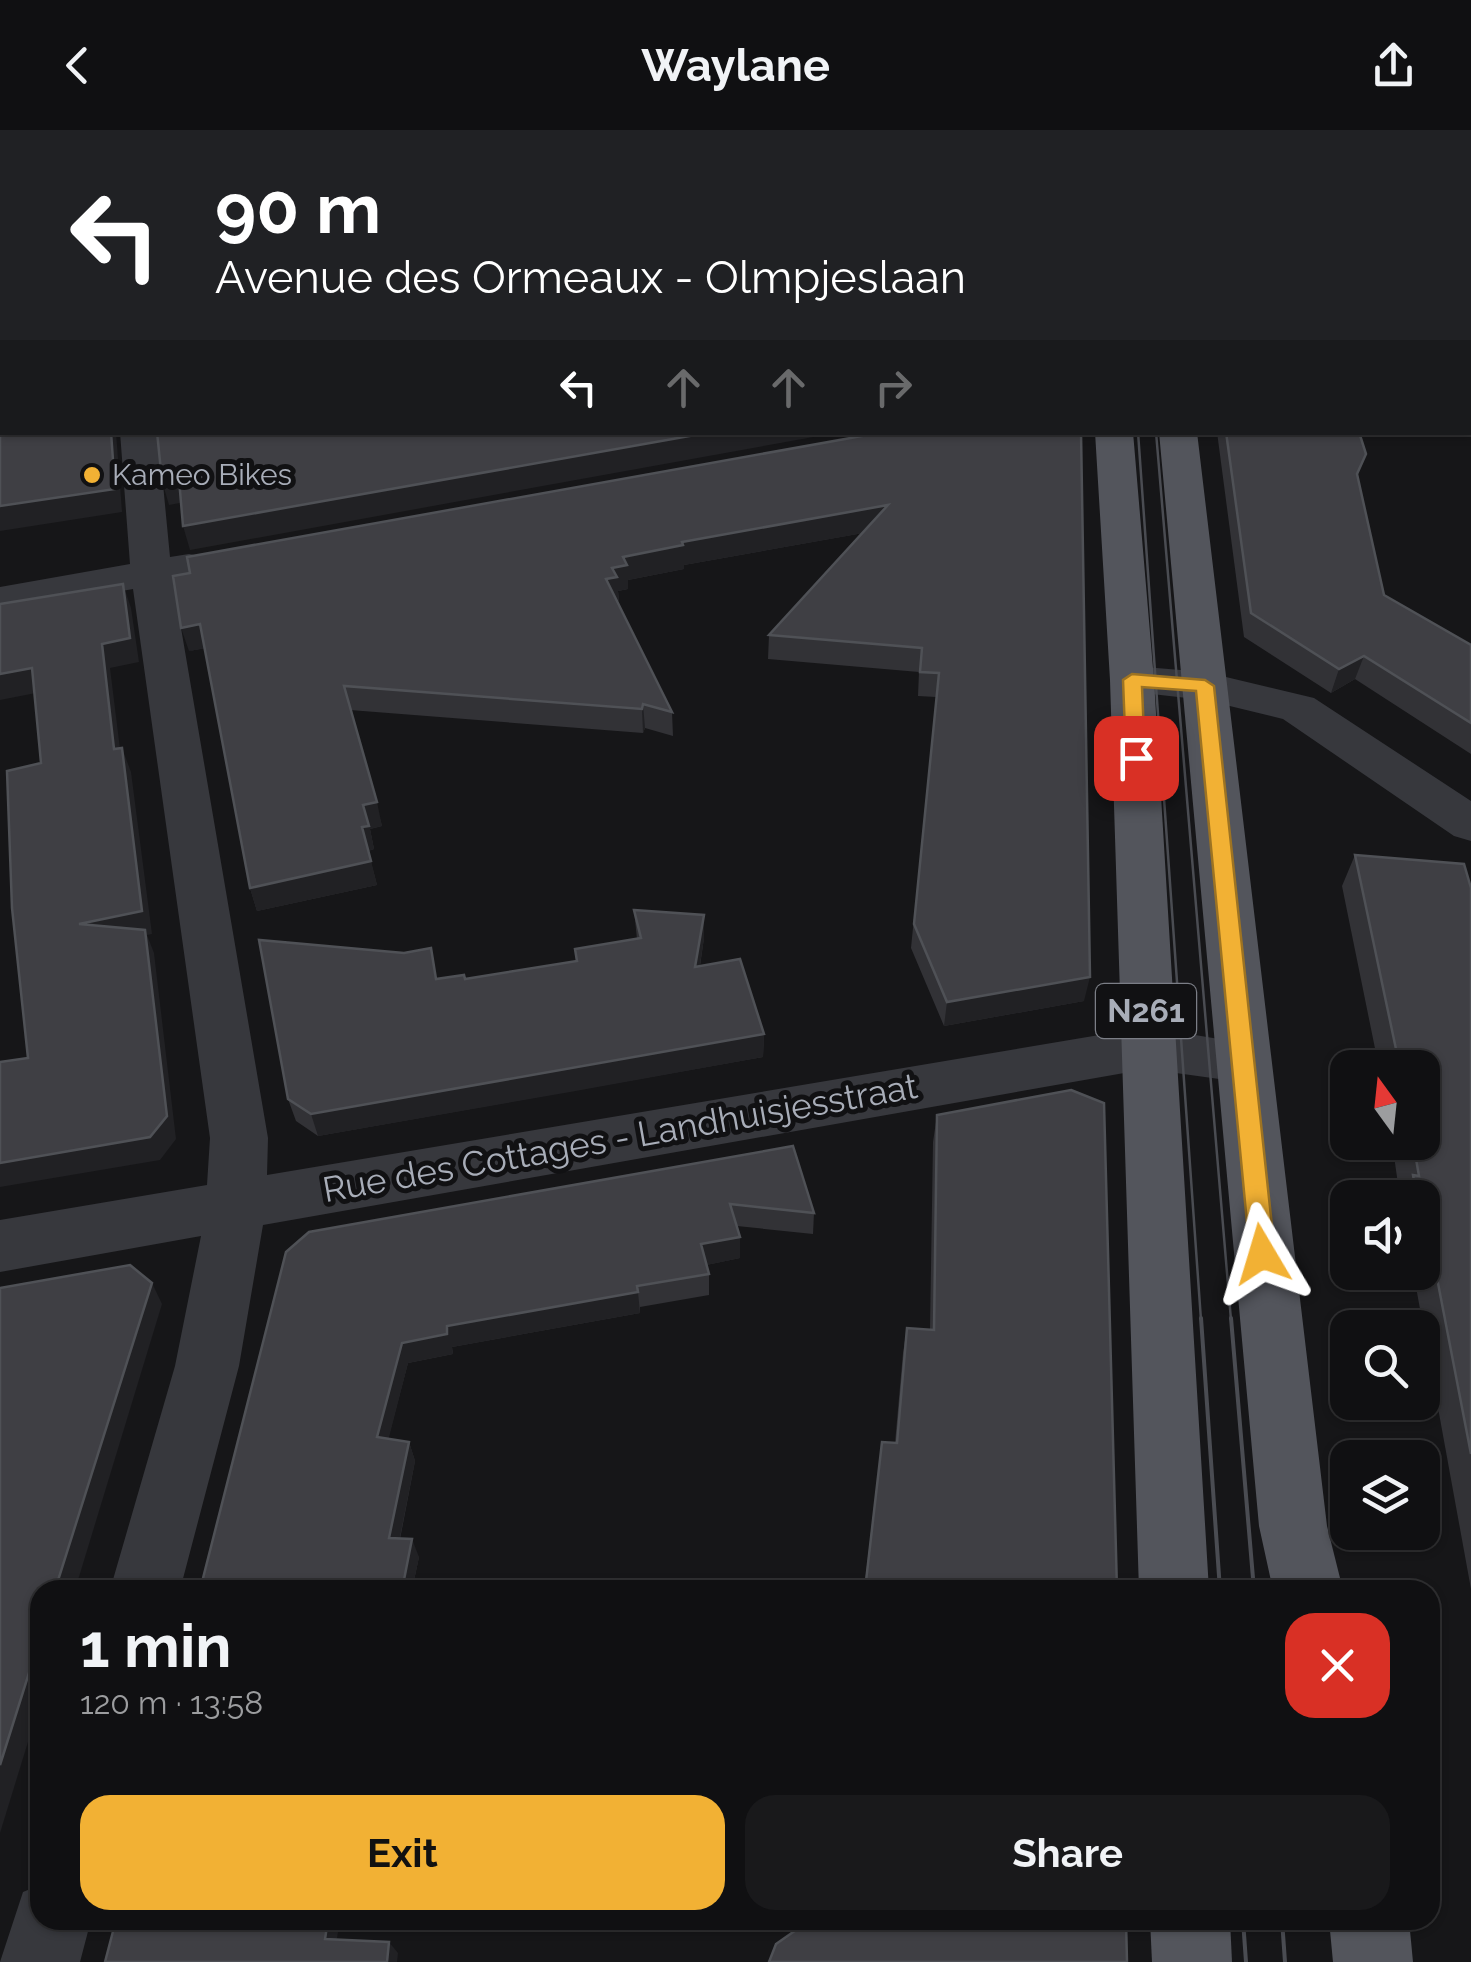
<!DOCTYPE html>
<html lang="en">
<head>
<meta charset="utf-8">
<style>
	:root { --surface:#101012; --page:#19191b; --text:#f1f3f6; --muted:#9c9d9f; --line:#303032; --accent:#f2b134 }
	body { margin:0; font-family:Raleway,sans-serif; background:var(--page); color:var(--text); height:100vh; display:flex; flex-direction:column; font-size:38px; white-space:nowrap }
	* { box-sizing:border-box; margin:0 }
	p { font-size:32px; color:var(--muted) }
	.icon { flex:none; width:55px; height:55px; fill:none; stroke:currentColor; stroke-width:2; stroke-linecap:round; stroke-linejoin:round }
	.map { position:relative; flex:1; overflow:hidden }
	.panel { position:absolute; left:30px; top:1450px; width:1410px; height:350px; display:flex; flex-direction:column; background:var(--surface); border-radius:30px; box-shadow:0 2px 8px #0004,0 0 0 2px var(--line) }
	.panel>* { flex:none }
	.guide { position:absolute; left:0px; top:0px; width:1472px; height:305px; box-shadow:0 2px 8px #0004,0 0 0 2px var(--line); background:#202124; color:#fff; overflow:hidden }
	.needle { width:65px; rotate:345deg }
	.controls { position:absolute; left:1330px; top:920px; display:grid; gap:20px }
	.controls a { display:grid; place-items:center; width:110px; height:110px; border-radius:20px; background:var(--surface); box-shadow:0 2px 8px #0004,0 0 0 2px var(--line); font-size:50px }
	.pin { position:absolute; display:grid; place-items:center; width:85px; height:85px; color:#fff; margin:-42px; border-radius:20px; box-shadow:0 5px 15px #0006 }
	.me { position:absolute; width:110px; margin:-55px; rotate:353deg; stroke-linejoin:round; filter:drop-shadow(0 0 8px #0008) }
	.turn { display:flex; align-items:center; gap:35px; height:210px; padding:0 50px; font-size:45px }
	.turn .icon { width:130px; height:130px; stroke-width:2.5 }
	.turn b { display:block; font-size:70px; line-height:85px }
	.lanes { display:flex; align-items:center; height:95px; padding:0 50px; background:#0003; justify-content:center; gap:50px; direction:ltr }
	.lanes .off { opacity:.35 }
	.round { display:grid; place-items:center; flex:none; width:105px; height:105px; border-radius:30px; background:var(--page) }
	.summary { display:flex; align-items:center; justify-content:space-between; height:170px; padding:0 50px }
	h1 { font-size:60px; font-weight:700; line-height:75px }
	.primary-button { display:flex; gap:20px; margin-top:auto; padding:20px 50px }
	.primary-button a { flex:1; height:115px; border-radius:30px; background:var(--accent); color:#111; font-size:40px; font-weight:700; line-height:115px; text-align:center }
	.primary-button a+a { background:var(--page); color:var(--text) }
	header { display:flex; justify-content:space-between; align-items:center; height:130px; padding:0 50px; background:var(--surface); font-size:45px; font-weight:700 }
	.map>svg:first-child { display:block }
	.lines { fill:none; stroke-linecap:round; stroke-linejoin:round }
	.minor { fill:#37383d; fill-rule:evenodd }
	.major { fill:#53555c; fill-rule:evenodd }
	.tram-far1 { stroke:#4a4c52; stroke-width:2.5 }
	.tram { stroke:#4a4c52; stroke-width:4 }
	.wall { fill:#323236 }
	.shaded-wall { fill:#212124 }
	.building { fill:#3f3f44; stroke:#4f5156; stroke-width:2.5 }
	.route { fill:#f2b134; stroke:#9d7322; stroke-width:2.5 }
	.poi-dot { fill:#f2b134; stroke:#111113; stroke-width:4 }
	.labels { text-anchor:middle; stroke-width:10; stroke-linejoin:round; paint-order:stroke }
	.far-poi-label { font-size:30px; fill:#a8adb8; stroke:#111113; text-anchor:start }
	.shield { fill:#111113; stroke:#7b7e86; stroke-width:2.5 }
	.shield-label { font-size:32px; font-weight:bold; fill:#a8adb8 }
	.street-label { font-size:35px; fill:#a8adb8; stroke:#111113 }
</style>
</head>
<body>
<header><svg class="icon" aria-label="back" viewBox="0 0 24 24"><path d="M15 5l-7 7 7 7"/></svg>Waylane<svg class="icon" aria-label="share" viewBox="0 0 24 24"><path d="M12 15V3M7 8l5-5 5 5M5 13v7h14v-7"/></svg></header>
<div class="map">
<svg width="1471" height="1832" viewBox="0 0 1471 1832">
	<rect width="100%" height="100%" fill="#161618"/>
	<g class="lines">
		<g class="minor">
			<path d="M120 302H158L170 427 189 424 204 427 210 436 204 445 173 451 268 1008 267 1045 1147 897 1261 916 1269 931 1261 946 1241 952 1147 939 263 1095 239 1236 180 1460H110L175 1236 201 1106 0 1142V1090L207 1055 210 1008 133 459 0 483V457L130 434Z"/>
			<path d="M1132 536 1205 542 1314 568 1471 671V711L1454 706 1283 589 1205 570 1116 560 1110 550 1116 540Z"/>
			<path d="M40 1755V1790H91L80 1832H0L23 1762Z"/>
		</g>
		<g class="major">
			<path d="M1173 0H1203L1204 2H1175Z"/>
			<path d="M1095 302H1133L1154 550 1209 1460H1139L1110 550Z"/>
			<path d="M1159 302H1197L1327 1396 1343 1460H1273L1259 1396Z"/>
			<path d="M1150 1790H1230L1232 1832H1152Z"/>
			<path d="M1329 1790H1409L1413 1832H1333Z"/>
		</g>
		<g class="tram-far1">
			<path d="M1117 0 1126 2"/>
			<path d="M1145 0 1155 2"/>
			<path d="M1138 302 1201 1190"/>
			<path d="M1156 302 1231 1190"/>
		</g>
		<g class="tram">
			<path d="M1201 1188 1220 1460"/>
			<path d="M1231 1188 1254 1460"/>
			<path d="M1243 1790 1246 1832"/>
			<path d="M1282 1790 1285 1832"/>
		</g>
	</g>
	<g class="wall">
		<path d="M884 302 1084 871 944 896 911 818 936 567 918 566 919 542 768 529 769 505 863 403 684 435V439L628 450V459L618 461 619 471H617L672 582 673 606 645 598 643 603 350 580 382 696 370 699 374 719 368 721 377 755 257 781 250 758 205 518 189 521Z"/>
		<path d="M1217 302H1359L1358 348 1384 465 1471 515V624L1355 549 1331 563 1244 507Z"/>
		<path d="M1355 725 1471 758V1459L1414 1146 1408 1145V1142H1422V1068H1400L1392 1012H1422V938H1379L1342 756Z"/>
		<path d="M634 780 704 785V808L700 836 764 904 763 927 318 1006 296 991 288 969 437 848 465 849 576 831 575 819 637 809Z"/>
		<path d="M937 985 1117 1460H864L879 1335 895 1313 903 1223 907 1198 930 1200 933 1012Z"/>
		<path d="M793 1016 814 1083 813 1104 737 1096 740 1107V1128L706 1135 709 1144V1165L640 1177V1183L452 1217 453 1224 408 1233 388 1309 409 1312 415 1331 400 1409 419 1427 412 1460H200L286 1122Z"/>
	</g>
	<g class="shaded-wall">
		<path d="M111 302H116L122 382 0 401V376Z"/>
		<path d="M712 302H841L190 420 183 396Z"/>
		<path d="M179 349 185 372 169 375 162 351Z"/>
		<path d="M888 375 886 399 684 435V439L628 450V459L618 461 619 471 608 473 606 449 612 438 623 427 682 412Z"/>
		<path d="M123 454 131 478 139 532 110 538 123 643 114 619 102 514Z"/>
		<path d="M200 494 207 518 189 521 181 498Z"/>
		<path d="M1364 526 1355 549 1331 563 1339 539Z"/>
		<path d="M32 538 41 562 0 570V544Z"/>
		<path d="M643 574 645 598 643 603 642 579Z"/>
		<path d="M122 618 131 642 152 804 147 805 154 823 176 1009 160 1030 0 1057V1033L79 794Z"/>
		<path d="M377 672 382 696 370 699 374 719 368 721 362 697 363 675Z"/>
		<path d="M371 731 377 755 257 781 250 758Z"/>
		<path d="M704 785V808L696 860 695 837Z"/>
		<path d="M1090 847 1084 871 944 896 947 872Z"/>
		<path d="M764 904 763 927 570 962 318 1006 311 984Z"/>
		<path d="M740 1107V1128L702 1136 701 1114Z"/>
		<path d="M152 1153 162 1174 75 1460H55Z"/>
		<path d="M638 1162 640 1183 452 1217 453 1224 408 1233 384 1327 377 1307 402 1213 447 1196Z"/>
		<path d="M409 1312 415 1331 396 1427 389 1408Z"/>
		<path d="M412 1409 419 1427 412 1460H402Z"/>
		<path d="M40 1508V1573L0 1703V1635Z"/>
		<path d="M328 1790H340L335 1820 325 1809Z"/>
		<path d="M389 1812 398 1823 397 1832H387Z"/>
	</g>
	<g class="building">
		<path d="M0 0H1063L1067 2H2V302H111L115 359 0 376Z"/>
		<path d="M1244 0H1471V114L1470 2H1240Z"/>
		<path d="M157 302H712L183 396 179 349 162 351Z"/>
		<path d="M884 302H1081L1090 847 947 872 914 794 939 543 920 542 922 518 769 505 888 375 682 412 683 415 623 427 627 435 612 438 617 447 606 449 672 582 643 574 642 579 344 556 377 672 363 675 369 696 362 697 371 731 250 758 200 494 181 498 173 446 190 443 187 427Z"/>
		<path d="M1226 302H1359L1366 324 1357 344 1384 465 1471 515V593L1364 526 1339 539 1251 483Z"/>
		<path d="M123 454 130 508 102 514 114 619 122 618 142 781 79 794 145 800 167 986 150 1007 0 1033V932L28 928 12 778 7 641 41 633 32 538 0 544V474Z"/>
		<path d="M1355 725 1464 734 1471 758V1324L1431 1117 1425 1116 1422 1100V1068H1417L1413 1045 1419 1046 1413 1012H1422V938H1400Z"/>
		<path d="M634 780 704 785 695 837 740 829 764 904 311 984 288 969 259 810 404 823 431 818 436 849 464 845 465 849 577 831 575 819 641 808Z"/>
		<path d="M1071 960 1104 973 1117 1460H865L882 1312 897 1313 907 1198 934 1200 937 985Z"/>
		<path d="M793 1016 814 1083 730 1074 740 1107 701 1114 709 1144 637 1156 638 1162 447 1196V1204L402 1213 377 1307 409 1312 389 1408 412 1409 402 1460H200L286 1122 309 1102Z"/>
		<path d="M130 1135 152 1153 55 1460H40V1508L0 1635V1158Z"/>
		<path d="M116 1790H328L325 1809 389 1812 387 1832H105Z"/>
		<path d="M826 1790H1126L1127 1832H769L776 1814 799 1798Z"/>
	</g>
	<path class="route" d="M1132 544 1205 550 1214 556 1275 1124 1271 1132 1262 1135 1254 1132 1250 1124 1196 561 1142 557 1145 628 1136 634 1126 628 1123 550Z"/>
	<circle class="poi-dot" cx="92" cy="345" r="10"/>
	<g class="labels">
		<g class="far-poi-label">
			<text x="112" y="355">Kameo Bikes</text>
		</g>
		<rect class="shield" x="1096" y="854" width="100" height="54" rx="8"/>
		<g class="shield-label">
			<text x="1146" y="892">N261</text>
		</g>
		<g class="street-label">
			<text transform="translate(620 1008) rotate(-10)" y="12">Rue des Cottages - Landhuisjesstraat</text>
		</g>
	</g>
</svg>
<div class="controls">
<a><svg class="needle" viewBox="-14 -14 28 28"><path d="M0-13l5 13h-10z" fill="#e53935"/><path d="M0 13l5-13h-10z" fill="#9c9d9f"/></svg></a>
<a><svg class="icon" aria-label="sound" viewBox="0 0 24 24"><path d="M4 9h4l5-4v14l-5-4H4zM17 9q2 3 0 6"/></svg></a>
<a><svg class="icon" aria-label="search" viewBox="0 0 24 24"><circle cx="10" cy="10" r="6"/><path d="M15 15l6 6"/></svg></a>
<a><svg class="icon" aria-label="layers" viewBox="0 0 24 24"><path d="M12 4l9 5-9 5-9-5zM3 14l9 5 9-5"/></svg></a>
</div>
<div class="pin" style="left:1136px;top:628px;background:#d93025"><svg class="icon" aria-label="arrive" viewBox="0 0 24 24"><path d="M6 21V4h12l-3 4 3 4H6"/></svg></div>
<svg class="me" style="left:1262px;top:1124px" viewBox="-20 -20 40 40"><path d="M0-17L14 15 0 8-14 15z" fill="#f2b134" stroke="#fff" stroke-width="4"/></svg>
<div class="guide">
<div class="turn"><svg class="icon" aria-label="left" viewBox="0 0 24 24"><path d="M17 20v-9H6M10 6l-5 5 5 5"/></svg><div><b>90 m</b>Avenue des Ormeaux - Olmpjeslaan</div></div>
<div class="lanes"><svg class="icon" aria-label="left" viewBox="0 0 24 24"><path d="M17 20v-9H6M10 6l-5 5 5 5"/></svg><svg class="icon off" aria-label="ahead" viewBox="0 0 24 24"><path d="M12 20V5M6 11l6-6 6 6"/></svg><svg class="icon off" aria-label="ahead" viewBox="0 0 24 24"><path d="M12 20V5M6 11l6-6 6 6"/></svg><svg class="icon off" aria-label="right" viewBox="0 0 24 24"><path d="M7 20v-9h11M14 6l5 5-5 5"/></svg></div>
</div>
<section class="panel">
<div class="summary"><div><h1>1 min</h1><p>120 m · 13:58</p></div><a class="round" style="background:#d93025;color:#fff"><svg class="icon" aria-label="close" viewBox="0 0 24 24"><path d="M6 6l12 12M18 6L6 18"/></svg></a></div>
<div class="primary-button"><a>Exit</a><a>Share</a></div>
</section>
</div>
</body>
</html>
